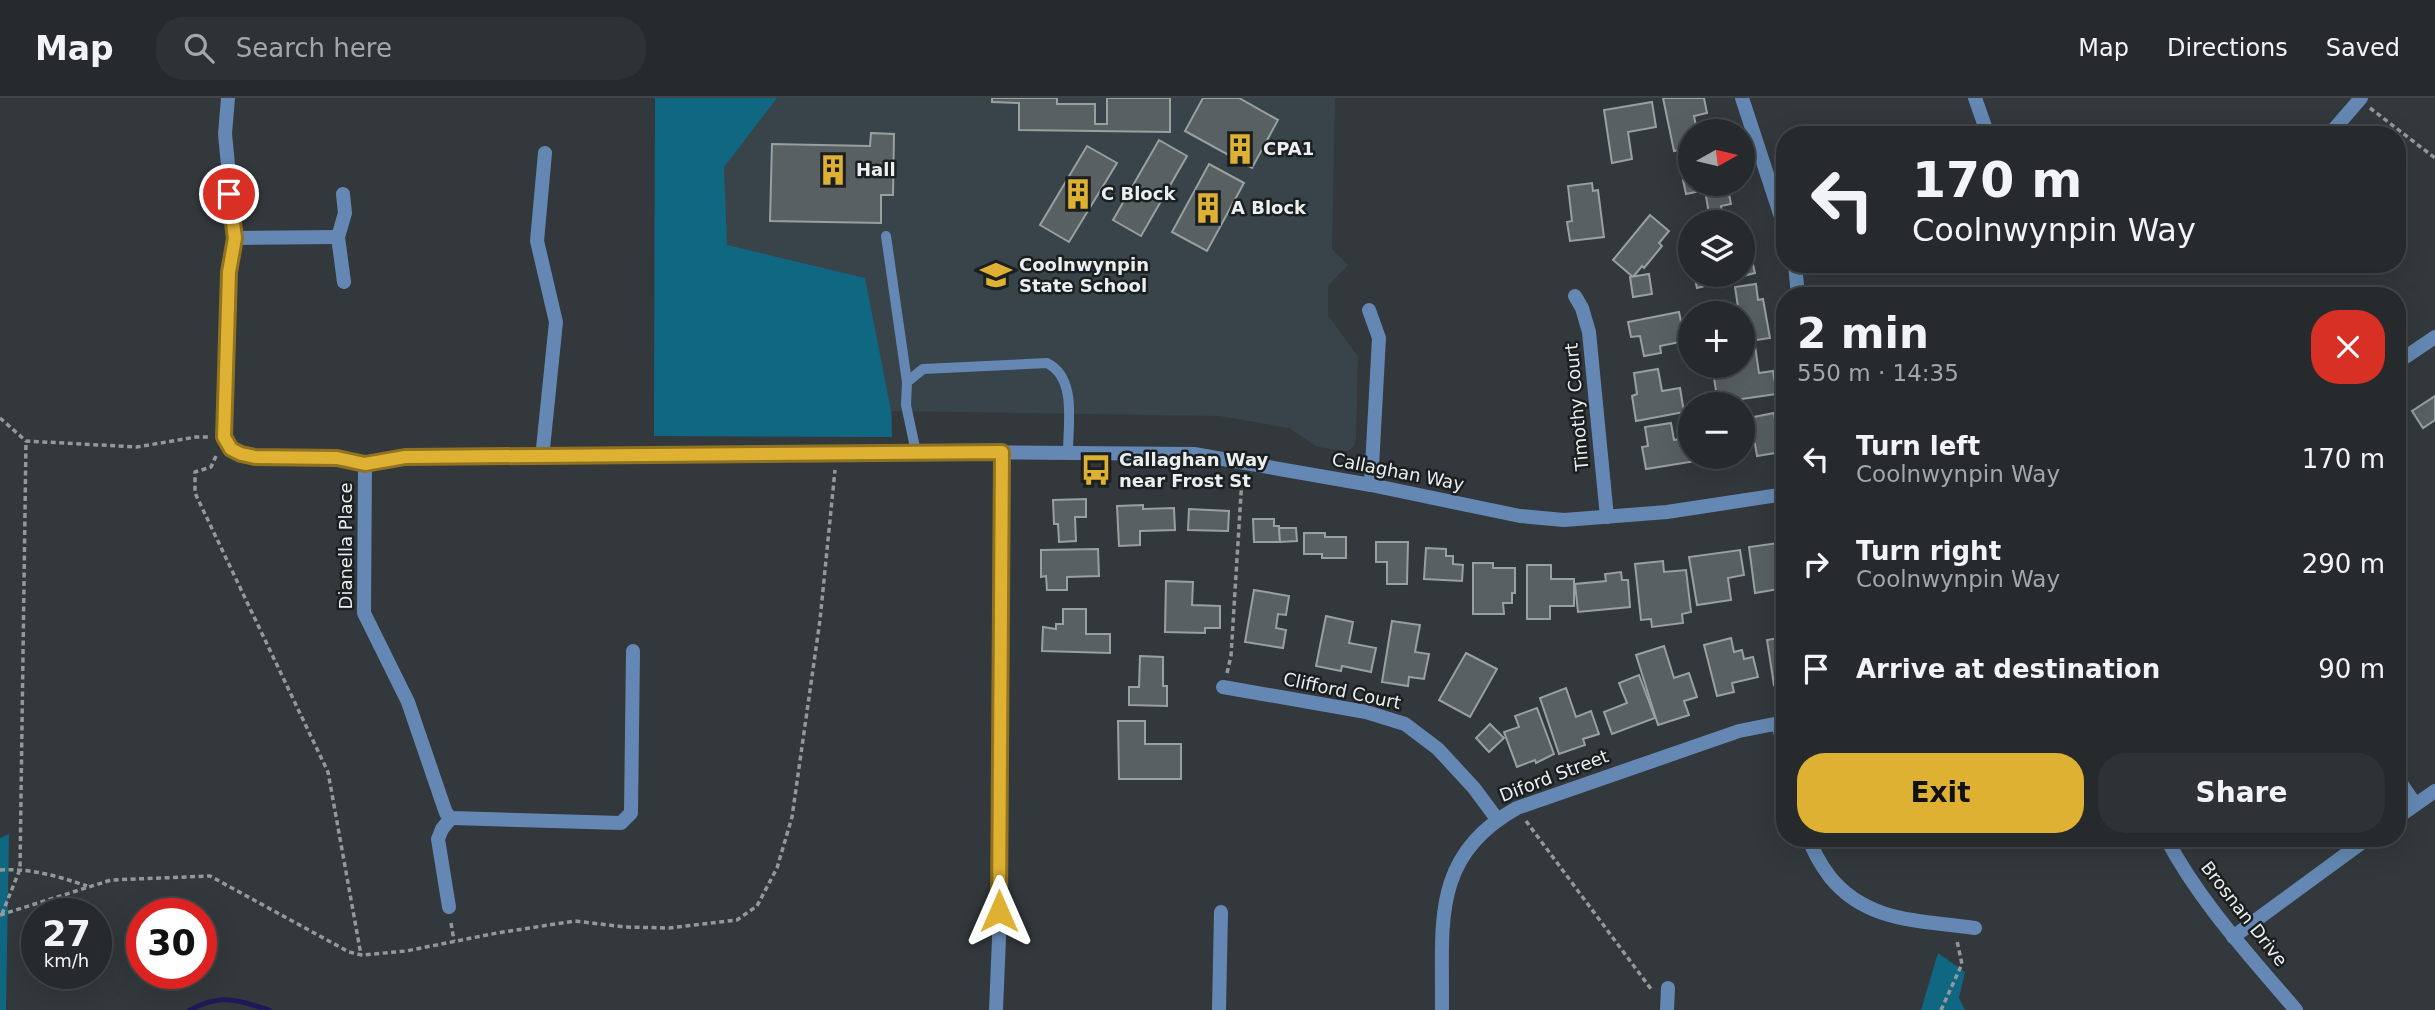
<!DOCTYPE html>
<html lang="en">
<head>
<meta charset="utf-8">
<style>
	:root { --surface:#262a2c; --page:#2e3234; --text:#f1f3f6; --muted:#a4a7a9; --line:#424648; --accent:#deb133 }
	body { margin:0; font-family:"DejaVu Sans",sans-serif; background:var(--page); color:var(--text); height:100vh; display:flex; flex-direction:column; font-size:26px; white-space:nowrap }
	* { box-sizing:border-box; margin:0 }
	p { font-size:23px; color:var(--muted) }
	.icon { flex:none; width:38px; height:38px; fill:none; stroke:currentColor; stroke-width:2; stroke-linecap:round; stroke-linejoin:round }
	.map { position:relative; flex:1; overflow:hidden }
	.sheet { position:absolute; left:1776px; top:189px; width:630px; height:560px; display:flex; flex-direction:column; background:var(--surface); border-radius:28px; box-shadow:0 7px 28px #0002,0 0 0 2px var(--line) }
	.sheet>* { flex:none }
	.top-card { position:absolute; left:1776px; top:28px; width:630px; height:147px; border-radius:28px; box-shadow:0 7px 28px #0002,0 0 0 2px var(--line); background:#262a2c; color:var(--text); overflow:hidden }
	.needle { width:46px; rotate:82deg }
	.buttons { position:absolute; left:1678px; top:21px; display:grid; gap:14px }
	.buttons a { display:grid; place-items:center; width:77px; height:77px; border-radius:50%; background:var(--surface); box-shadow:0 7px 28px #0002,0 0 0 2px var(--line); font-size:35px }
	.speed { position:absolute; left:21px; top:800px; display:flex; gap:14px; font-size:35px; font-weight:700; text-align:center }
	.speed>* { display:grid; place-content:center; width:91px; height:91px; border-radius:50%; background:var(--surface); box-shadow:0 7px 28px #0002,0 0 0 2px var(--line); line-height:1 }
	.speed small { font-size:18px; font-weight:400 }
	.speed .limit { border:10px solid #d22; background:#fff; color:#111 }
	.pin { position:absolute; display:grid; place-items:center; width:60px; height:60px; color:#fff; margin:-30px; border:4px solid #fff; border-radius:50%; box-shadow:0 2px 7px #0007 }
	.me { position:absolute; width:77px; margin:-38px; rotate:0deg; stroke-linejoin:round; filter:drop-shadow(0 0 5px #0008) }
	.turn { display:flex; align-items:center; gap:24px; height:147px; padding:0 21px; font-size:32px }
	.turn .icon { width:91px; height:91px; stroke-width:2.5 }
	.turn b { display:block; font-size:49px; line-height:60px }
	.round { display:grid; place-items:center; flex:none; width:74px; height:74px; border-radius:28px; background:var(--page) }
	.head { display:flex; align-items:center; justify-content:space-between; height:119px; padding:0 21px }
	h1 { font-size:42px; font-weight:700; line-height:52px }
	.action { display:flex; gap:14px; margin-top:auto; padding:14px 21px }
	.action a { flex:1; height:80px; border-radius:28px; background:var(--accent); color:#111; font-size:28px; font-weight:700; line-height:80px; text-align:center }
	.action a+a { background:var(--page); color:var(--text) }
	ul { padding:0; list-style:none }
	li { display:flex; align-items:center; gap:21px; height:105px; padding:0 21px }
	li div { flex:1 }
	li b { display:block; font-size:26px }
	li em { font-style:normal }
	header { display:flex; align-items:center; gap:42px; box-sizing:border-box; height:98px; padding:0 35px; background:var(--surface); border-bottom:2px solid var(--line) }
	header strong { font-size:33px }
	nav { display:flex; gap:38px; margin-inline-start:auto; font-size:24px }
	.search { width:490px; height:63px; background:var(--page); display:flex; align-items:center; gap:18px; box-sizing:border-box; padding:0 24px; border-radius:28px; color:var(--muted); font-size:26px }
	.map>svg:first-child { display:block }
	.built { fill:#384449 }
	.green { fill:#106782 }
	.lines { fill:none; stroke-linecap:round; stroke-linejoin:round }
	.stream { stroke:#1f1959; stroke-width:5 }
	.building { fill:#596061; stroke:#98a0a0; stroke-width:2 }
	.path { stroke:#93989a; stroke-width:3.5; stroke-dasharray:5 3.5; stroke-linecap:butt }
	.service { stroke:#6488b3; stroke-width:10 }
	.minor { stroke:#6488b3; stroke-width:14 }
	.route-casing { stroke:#907321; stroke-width:18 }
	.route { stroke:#deb133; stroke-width:12 }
	.labels { text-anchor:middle; stroke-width:5; stroke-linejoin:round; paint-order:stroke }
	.poi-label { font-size:18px; font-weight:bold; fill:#ebeff0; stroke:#1c1f20; text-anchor:start }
	.street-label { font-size:18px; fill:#ebeff0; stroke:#1c1f20 }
</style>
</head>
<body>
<header>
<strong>Map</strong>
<div class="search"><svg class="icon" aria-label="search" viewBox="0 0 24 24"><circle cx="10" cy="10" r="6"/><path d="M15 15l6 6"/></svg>Search here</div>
<nav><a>Map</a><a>Directions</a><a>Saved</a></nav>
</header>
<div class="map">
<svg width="2435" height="912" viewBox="0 0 2435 912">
	<rect width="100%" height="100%" fill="#32383b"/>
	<path class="built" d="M655 0H1335L1332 151 1348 167 1328 188V217L1358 259 1356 340 1354 348 1348 353 1317 349 1289 330 1219 318 892 313V339L654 338Z"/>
	<g class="green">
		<path d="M655 0H777L724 69 727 147 865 180 891 313 892 339 654 338Z"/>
		<path d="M9 736 6 912H0V740Z"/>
		<path d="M1938 855 1965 874 1959 900 1965 912H1921Z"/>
	</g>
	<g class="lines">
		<path class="stream" d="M190 912C220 895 238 902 269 912"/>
	</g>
	<g class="building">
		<path d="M992 0H1057V6H1095V26H1107V0H1170V34L1019 32V5L992 4Z"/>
		<path d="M1203 0H1239L1278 22 1252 70 1185 33Z"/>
		<path d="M1663 0H1704L1707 15 1694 18 1697 33H1690V50L1674 53Z"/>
		<path d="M1652 4 1656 29 1628 34 1632 61 1612 65 1604 12Z"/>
		<path d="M871 35 894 36 893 97H881V125L770 123 772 46 870 48Z"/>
		<path d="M1159 42 1187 58 1141 138 1113 122Z"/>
		<path d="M1087 48 1117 65 1069 144 1040 127Z"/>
		<path d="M1209 66 1244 85 1207 153 1172 134Z"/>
		<path d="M1690 81V86H1727L1731 106 1721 108 1722 114 1709 116 1705 92 1686 96 1683 82Z"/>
		<path d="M1592 85 1593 93 1598 92 1604 139 1570 143 1567 124 1572 123 1568 88Z"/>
		<path d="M1650 117 1669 133 1659 145 1662 148 1644 170 1642 168 1633 179 1613 162Z"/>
		<path d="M1743 145 1745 151 1749 150 1755 175 1697 190 1694 177H1743Z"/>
		<path d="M1649 176 1652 196 1633 199 1630 179Z"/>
		<path d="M1756 186 1758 202 1763 201 1770 240 1743 244V215H1703L1738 209 1735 189Z"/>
		<path d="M1679 214 1685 243 1660 248 1661 255 1644 258 1640 238 1631 239 1628 224Z"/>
		<path d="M1755 248 1759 275 1773 273 1777 296 1727 303V298L1717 299 1712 268H1743V249Z"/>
		<path d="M1658 271 1662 293 1680 290 1684 314 1636 323 1632 298 1637 296 1634 275Z"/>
		<path d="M2435 298V322L2423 330 2412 313Z"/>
		<path d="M1774 315 1776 328 1783 327 1785 349 1780 350 1781 354 1757 358 1755 346 1743 348V321Z"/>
		<path d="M1671 325 1674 342 1690 339V359H1695L1696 363 1646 371 1642 349 1648 348 1645 329Z"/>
		<path d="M1086 401V419H1075L1076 443 1059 444 1058 426H1054L1053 402Z"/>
		<path d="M1143 407V411L1174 410 1175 432 1140 433V447L1119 448 1117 408Z"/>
		<path d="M1189 411 1229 413 1228 433 1188 432Z"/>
		<path d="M1253 421H1274V428H1279L1280 444H1254Z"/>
		<path d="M1279 430H1296L1297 443 1280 444Z"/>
		<path d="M1304 435H1325V439H1346V460H1322V456H1304Z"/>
		<path d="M1376 444H1408L1407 486H1387V464H1376Z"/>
		<path d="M1785 444V490L1755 495 1749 449Z"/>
		<path d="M1426 450 1446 451V458H1453V466L1463 467 1462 483 1424 481Z"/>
		<path d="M1098 451 1099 478 1067 479V492H1047L1046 478 1041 479V452Z"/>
		<path d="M1740 452 1744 477 1728 480 1731 502 1697 507 1689 459Z"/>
		<path d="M1663 463 1664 474 1686 472 1691 514 1682 516 1683 525 1652 529 1651 521 1641 522 1635 466Z"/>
		<path d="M1473 465H1493V470H1515V495H1512V505H1503L1504 516H1473Z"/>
		<path d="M1527 467H1551V481H1574V508H1550V521H1527Z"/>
		<path d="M1621 474 1622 482H1628L1630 509 1578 514 1575 486 1606 483 1605 476Z"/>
		<path d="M1166 483 1193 484 1192 507 1220 508V530H1205V535L1165 534Z"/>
		<path d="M1254 492 1289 498 1286 517 1278 516 1276 530 1286 532 1283 550 1245 544Z"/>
		<path d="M1063 511H1086V536H1110V555L1042 553 1043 529 1056 531V526H1063Z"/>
		<path d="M1326 518 1353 524 1349 545 1376 550 1371 574 1342 568 1341 573 1316 568Z"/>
		<path d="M1392 523 1420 527 1415 554 1429 556 1424 581 1409 579 1408 588 1382 584Z"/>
		<path d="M1785 539V585L1774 587 1767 542Z"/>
		<path d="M1731 540 1734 554 1742 552 1744 561 1753 559 1758 579 1732 585 1734 594 1717 598 1704 547Z"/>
		<path d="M1664 548 1674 580 1689 575 1697 599 1684 603 1689 617 1658 627 1636 557Z"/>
		<path d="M1466 555 1497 571 1470 619 1439 602Z"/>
		<path d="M1140 558 1163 559V588H1167V608L1129 607V589H1139Z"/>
		<path d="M1639 577 1655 620 1612 636 1604 614 1627 605 1619 585Z"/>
		<path d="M1566 590 1576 619 1591 613 1599 636 1583 641 1585 647 1559 656 1540 600Z"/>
		<path d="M1537 610 1554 656 1536 665 1535 662 1517 669 1504 634 1519 629 1515 618Z"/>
		<path d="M1118 623H1145V646H1181V681H1119Z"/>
		<path d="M1490 626 1504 640 1489 654 1476 640Z"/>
	</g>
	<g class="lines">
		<g class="path">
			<path d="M2370 10 2435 60"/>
			<path d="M0 320 26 343 137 349 196 339H209"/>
			<path d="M216 358 211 369 195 374V395L328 674 361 857"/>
			<path d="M1227 575 1231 558 1242 380"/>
			<path d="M1526 723 1651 891"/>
			<path d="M0 772C31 770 57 778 87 788"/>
			<path d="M2 816 20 771 26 343"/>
			<path d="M0 817 111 782 210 778 349 854 362 857 406 853 497 835 575 823 625 829 669 830 737 822 757 808 777 770 792 719 820 522 835 372"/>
			<path d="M451 825 454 843"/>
			<path d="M1941 912 1962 866 1957 843"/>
		</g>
		<g class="service">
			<path d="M886 138 907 284 906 307 916 354"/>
			<path d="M907 284 923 271 1047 265C1077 280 1068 325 1068 354"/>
		</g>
		<g class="minor">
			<path d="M228 0 225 36 235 140 229 174 224 339 231 351 241 356 255 359 337 360 365 366 405 360 960 354 1194 356 1371 387 1520 418 1564 422 1667 414 1785 396"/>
			<path d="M1742 0 1785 131"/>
			<path d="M1975 0 1988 37"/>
			<path d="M2329 37 2361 0"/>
			<path d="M343 96 345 115 338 139 344 184"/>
			<path d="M235 140 338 139"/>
			<path d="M1795 166 1798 198"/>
			<path d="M1575 198 1582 210 1589 234 1607 419"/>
			<path d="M1369 212 1379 240 1371 387"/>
			<path d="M2398 264 2435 239"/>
			<path d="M542 360 556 224 537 143 545 55"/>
			<path d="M365 366 364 515 408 604 446 715 451 720 621 725 631 715 633 553"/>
			<path d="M1223 589 1366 614 1405 626 1438 651 1474 690 1497 721"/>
			<path d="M1778 626 1785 651"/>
			<path d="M2398 681 2415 706"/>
			<path d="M2398 719 2435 693"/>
			<path d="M1809 740C1813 754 1821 767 1830 779 1867 825 1921 822 1975 830"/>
			<path d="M2166 740C2199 803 2250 858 2296 912"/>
			<path d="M449 809 438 741 442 731 451 720"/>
			<path d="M2233 839 2368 740"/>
			<path d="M996 912 999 840 1002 354"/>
			<path d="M1219 912 1221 814"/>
			<path d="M1442 912C1443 827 1430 758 1517 710L1739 633 1785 624"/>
			<path d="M1667 912 1668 890"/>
		</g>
	</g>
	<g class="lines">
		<defs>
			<path id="route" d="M229 96 235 140 229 174 224 339 231 351 241 356 255 359 337 360 365 366 405 359 1002 354 999 813"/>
		</defs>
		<use href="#route" class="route-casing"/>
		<use href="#route" class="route"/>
	</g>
	<defs>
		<symbol id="building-bare" viewBox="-9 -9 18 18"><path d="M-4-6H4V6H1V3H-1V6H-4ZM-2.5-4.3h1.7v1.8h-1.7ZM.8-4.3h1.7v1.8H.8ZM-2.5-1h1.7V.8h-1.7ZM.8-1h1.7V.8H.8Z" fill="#deb133" stroke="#1c1f20" stroke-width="2.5" paint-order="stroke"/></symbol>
		<symbol id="school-bare" viewBox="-9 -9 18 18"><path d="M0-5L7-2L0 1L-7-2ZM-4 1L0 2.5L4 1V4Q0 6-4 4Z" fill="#deb133" stroke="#1c1f20" stroke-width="2.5" paint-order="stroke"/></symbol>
		<symbol id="bus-bare" viewBox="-9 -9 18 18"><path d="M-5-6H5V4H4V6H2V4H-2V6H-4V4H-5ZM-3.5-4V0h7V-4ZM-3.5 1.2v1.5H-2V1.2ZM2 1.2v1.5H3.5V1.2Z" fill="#deb133" stroke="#1c1f20" stroke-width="2.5" paint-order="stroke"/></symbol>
	</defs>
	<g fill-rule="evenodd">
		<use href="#building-bare" x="1218" y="29" width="44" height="44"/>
		<use href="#building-bare" x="811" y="50" width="44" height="44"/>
		<use href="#building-bare" x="1056" y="74" width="44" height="44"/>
		<use href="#building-bare" x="1186" y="88" width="44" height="44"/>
		<use href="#school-bare" x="974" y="155" width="44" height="44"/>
		<use href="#bus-bare" x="1074" y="350" width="44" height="44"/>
	</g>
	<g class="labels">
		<g class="poi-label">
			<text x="1263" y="57">CPA1</text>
			<text x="856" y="78">Hall</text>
			<text x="1101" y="102">C Block</text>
			<text x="1231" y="116">A Block</text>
			<text x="1019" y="173">Coolnwynpin<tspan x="1019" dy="21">State School</tspan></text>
			<text x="1119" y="368">Callaghan Way<tspan x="1119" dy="21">near Frost St</tspan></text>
		</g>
		<g class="street-label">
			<text transform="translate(1577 309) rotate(-95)" y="6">Timothy Court</text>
			<text transform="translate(1398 374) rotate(11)" y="6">Callaghan Way</text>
			<text transform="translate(346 448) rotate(-90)" y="6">Dianella Place</text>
			<text transform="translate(1342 593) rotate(12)" y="6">Clifford Court</text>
			<text transform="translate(1554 678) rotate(-21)" y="6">Diford Street</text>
			<text transform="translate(2244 816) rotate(52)" y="6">Brosnan Drive</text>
		</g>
	</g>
</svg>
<div class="buttons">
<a><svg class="needle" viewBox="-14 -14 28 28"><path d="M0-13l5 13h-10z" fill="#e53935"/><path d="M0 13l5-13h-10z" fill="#a4a7a9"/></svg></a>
<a><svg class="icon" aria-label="layers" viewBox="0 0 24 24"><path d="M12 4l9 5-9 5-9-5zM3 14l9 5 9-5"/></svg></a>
<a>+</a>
<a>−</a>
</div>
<div class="speed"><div>27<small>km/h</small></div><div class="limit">30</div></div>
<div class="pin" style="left:229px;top:96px;background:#d93025"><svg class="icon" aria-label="arrive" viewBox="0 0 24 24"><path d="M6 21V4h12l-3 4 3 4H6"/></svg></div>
<svg class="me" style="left:999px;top:813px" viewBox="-20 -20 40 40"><path d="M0-17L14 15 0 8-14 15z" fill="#deb133" stroke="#fff" stroke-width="4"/></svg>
<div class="top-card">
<div class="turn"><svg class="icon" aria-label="left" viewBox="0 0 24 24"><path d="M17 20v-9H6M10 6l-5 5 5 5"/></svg><div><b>170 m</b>Coolnwynpin Way</div></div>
</div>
<section class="sheet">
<div class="head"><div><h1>2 min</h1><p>550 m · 14:35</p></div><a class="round" style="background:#d93025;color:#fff"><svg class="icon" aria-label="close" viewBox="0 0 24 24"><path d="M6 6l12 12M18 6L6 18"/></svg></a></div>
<ul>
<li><svg class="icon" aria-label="left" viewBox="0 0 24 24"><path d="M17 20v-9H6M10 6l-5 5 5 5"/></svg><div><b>Turn left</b><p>Coolnwynpin Way</p></div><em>170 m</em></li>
<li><svg class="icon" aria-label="right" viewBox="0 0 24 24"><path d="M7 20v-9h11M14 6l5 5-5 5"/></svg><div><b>Turn right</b><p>Coolnwynpin Way</p></div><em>290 m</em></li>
<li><svg class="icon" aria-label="arrive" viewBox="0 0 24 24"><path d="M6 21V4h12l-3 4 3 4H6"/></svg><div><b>Arrive at destination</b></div><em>90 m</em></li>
</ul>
<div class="action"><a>Exit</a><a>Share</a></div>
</section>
</div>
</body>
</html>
